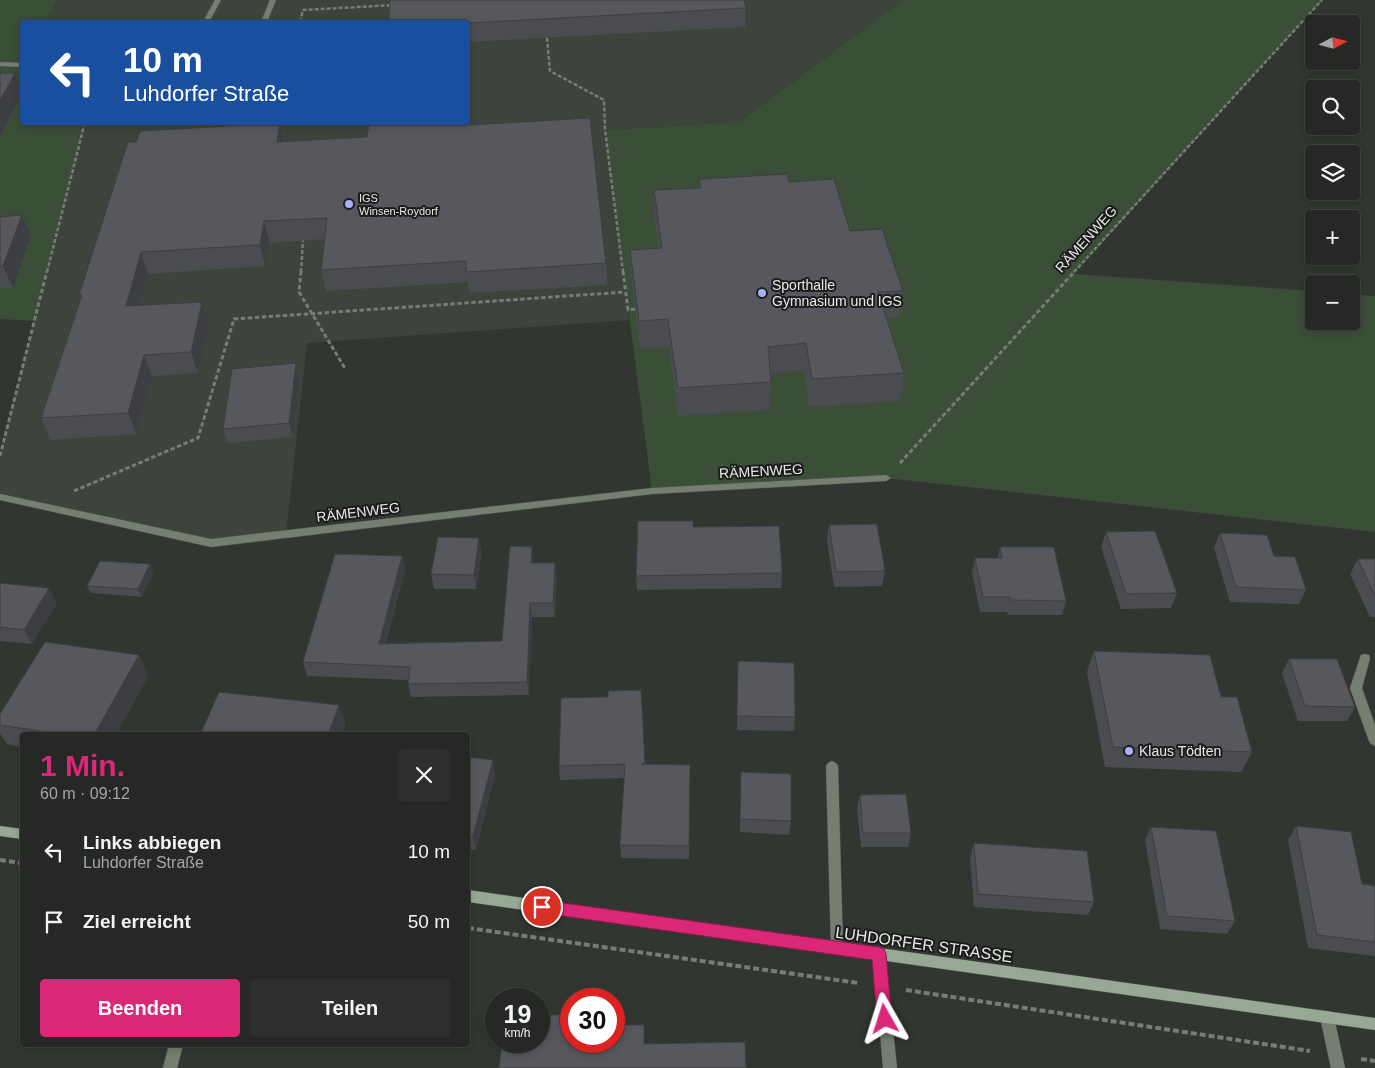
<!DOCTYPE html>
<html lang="de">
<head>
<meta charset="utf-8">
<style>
	:root { --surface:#262825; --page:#2e302d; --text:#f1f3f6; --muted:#a4a6a7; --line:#424442; --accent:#db2777 }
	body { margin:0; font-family:Helvetica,sans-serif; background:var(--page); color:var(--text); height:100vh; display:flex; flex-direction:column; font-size:19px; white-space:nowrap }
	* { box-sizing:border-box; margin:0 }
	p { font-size:16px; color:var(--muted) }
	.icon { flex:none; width:28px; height:28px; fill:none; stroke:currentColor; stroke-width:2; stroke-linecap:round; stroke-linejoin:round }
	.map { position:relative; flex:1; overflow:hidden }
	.panel { position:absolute; left:20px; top:732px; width:450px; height:315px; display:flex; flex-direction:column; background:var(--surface); border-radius:5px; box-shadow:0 2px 8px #0003,0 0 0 1px var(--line) }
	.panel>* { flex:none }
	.top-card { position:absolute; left:20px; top:20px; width:450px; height:105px; border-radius:5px; box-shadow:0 2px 8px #0003,0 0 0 1px var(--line); background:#1a4fa0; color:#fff; overflow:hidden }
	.needle { width:32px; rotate:83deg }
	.buttons { position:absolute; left:1305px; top:15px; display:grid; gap:10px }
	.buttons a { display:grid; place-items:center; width:55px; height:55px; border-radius:5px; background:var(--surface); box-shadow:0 2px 8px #0003,0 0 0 1px var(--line); font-size:25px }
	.speed { position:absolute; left:485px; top:988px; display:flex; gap:10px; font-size:25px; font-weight:700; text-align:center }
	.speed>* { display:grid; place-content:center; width:65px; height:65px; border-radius:50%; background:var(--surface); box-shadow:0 2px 8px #0003,0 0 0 1px var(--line); line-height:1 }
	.speed small { font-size:12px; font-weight:400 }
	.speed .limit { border:8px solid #d22; background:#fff; color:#111 }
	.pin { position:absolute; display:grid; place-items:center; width:42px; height:42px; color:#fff; margin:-21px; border:2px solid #fff; border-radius:50%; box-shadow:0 1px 5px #0007 }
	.me { position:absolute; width:55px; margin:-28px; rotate:354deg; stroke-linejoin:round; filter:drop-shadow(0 0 4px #0008) }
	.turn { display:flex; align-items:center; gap:18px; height:105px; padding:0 20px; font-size:22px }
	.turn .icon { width:65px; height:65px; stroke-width:2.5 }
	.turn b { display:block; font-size:35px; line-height:42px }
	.round { display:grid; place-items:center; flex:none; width:52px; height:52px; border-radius:5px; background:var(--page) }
	.headline { display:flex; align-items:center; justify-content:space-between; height:85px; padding:0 20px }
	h1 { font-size:30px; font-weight:700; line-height:38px; color:var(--accent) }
	.button { display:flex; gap:10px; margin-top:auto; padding:10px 20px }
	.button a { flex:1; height:58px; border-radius:5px; background:var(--accent); color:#fff; font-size:20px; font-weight:700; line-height:58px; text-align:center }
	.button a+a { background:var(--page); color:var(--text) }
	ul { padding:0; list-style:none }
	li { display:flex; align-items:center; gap:15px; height:70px; padding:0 20px }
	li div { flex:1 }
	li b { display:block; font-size:19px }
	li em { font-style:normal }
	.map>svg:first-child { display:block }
	.built { fill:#3c443b }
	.green { fill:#3b4e38 }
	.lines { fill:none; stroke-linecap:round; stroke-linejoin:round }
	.service-casing { stroke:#4f534e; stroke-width:1 }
	.minor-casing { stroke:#4f534e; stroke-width:1 }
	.secondary-casing { stroke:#4f534e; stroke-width:1 }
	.path-far2 { stroke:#787b77; stroke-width:2.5; stroke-dasharray:4 2; stroke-linecap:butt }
	.path-far1 { stroke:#787b77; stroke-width:3; stroke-dasharray:4.5 2.5; stroke-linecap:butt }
	.path { stroke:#787b77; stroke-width:4; stroke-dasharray:6 3; stroke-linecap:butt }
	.service { fill:#747f72; fill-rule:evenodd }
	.minor { fill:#747f72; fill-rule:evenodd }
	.secondary { fill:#97a994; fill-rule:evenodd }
	.wall { fill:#4b4c50 }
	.shaded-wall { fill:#3d3e41 }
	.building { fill:#57585d; stroke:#3d3e41 }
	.route { fill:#db2777; stroke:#8e194d }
	.poi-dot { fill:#acaffb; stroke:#1b1c1b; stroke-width:2 }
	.labels { text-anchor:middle; stroke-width:4; stroke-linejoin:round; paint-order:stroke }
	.far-poi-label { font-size:11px; fill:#e7eae7; stroke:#1b1c1b; text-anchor:start }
	.street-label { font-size:14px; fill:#e7eae7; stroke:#1b1c1b }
	.poi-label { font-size:14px; fill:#e7eae7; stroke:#1b1c1b; text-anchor:start }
	.near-street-label { font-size:16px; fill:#e7eae7; stroke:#1b1c1b }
</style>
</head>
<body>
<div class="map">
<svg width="1375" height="1068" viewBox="0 0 1375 1068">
	<rect width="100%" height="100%" fill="#323631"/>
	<path class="built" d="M57 0H903L739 122 605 130 629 320 307 343 286 534 211 543 0 497V451L85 123 468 122V22H44Z"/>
	<g class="green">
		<path d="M0 0H57L44 22H22V122L85 123 34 321 0 319Z"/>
		<path d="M903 0H1322L1074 274 1314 291V321H1351V294L1375 296V532L886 478 652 491 605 130 739 122Z"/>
	</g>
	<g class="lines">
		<defs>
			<g id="service">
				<path d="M215 0H221L209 22H203Z"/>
				<path d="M270 0H276L267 22H261Z"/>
				<path d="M832 761 836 763 838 766 843 948 842 952 837 954 832 952 831 948 826 766 828 763Z"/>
			</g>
			<g id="minor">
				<path d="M0 62 22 63V67L0 66Z"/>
				<path d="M886 475 891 478 886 481 652 494 211 547 0 500V494L211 539 652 488Z"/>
				<path d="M1365 654 1369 655 1370 658 1362 688 1375 725V746L1371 744 1369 741 1350 688 1361 655Z"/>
				<path d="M879 948 884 950 885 954 897 1068H883L873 954 874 950Z"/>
				<path d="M1327 1011 1332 1012 1334 1017 1345 1068H1331L1320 1017 1322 1012Z"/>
				<path d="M169 1045H183L177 1068H163Z"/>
			</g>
			<g id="secondary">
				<path d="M0 826 22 829V839L0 836Z"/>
				<path d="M468 890 1375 1018V1030L468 902Z"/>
			</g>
		</defs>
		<use href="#service" class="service-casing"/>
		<use href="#minor" class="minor-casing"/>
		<use href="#secondary" class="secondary-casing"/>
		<g class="path-far2">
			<path d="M300 22 303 10 394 5"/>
			<path d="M547 38 550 71 604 100 605 130 623 272"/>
			<path d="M47 272 85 122"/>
			<path d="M301 272 303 240"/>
			<path d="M1074 272 1322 0"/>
		</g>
		<g class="path-far1">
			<path d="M301 271 299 292 346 370"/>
			<path d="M623 271 628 310 635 309"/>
			<path d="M0 456 47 271"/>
			<path d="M900 463 1075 271"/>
			<path d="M74 491 198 438 234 319 625 292"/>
		</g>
		<g class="path">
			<path d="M0 860 22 863"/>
			<path d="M468 928 858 983"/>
			<path d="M906 990 1310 1051"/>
			<path d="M1361 1059 1375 1061"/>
		</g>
		<use href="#service" class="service"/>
		<use href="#minor" class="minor"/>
		<use href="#secondary" class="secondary"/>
	</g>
	<g class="wall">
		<path d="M746 8 745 27 468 42V22Z"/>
		<path d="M469 110 471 124 606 263 607 285 469 293 468 282 326 291 321 270 325 239 270 243 265 266 148 274 140 306 209 324 198 373 152 376 137 434 51 440 41 418 81 298 79 295 136 142 280 123 285 141 367 137Z"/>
		<path d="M699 179 789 182 850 231 903 291 899 318 886 319 904 373 900 401 809 407 804 370 770 374 771 382 769 410 678 416 669 347 640 349 631 277 630 250 659 248 654 217V190L699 188Z"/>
		<path d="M22 215 31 236 13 288H0V217Z"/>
		<path d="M300 378 293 437 228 443 223 429Z"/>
		<path d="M829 525 885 571 882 586 834 587 827 540Z"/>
		<path d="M693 527 782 573 781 588 637 590 636 576Z"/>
		<path d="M1106 532 1177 593 1171 608 1121 609 1101 547Z"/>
		<path d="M1220 533 1306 590 1299 604 1230 602 1214 548Z"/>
		<path d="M1000 547 1066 601 1062 615H1008L1007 612H980L972 572 975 558H998Z"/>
		<path d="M482 552 476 589H434L431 574Z"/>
		<path d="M402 556 405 570 386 643 502 641 534 563H555L557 576 555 617H532L529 695 411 697 408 684V680L307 676 303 662Z"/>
		<path d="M1358 559H1375V617H1370L1350 574Z"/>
		<path d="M150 564 153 572 142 597 91 593 87 586Z"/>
		<path d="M0 583 57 603 32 644 0 641Z"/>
		<path d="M1094 651 1221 697 1252 752 1241 772 1105 767 1087 672Z"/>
		<path d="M1289 659 1355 707 1347 721H1298L1282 673Z"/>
		<path d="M738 661 795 717 794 731 737 730Z"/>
		<path d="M148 676 116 735H22V747L7 744 0 733V714Z"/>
		<path d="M468 757 495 774 476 850 468 849Z"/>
		<path d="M645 764 690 765 689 859 621 858 620 845 624 778 560 780 559 766Z"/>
		<path d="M741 772 791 821 789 835 740 832Z"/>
		<path d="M860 795 911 833 908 847H861L857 808Z"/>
		<path d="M1296 826 1362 884 1375 886V956L1308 948 1288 840Z"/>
		<path d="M1151 827 1235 921 1227 934 1160 929 1145 840Z"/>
		<path d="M974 843 1094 902 1088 915 974 907 970 857Z"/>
	</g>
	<g class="shaded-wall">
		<path d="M15 73 22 93 0 137V101Z"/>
		<path d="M469 110 471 130 469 125Z"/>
		<path d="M280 123 285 144 277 142Z"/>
		<path d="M22 215 31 236 13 288 3 266Z"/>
		<path d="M264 221 270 243 265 266 260 245Z"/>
		<path d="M141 252 148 274 134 328 126 306Z"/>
		<path d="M202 302 209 324 198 373 191 352Z"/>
		<path d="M144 355 152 376 137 434 128 413Z"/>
		<path d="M296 363 300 378 293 437 289 423Z"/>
		<path d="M479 538 482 552 476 589 474 575Z"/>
		<path d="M532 547 534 561 533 577 531 563Z"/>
		<path d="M402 556 405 570 382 657 379 644Z"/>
		<path d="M555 563 557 576 555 617 553 603Z"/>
		<path d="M150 564 153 572 142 597 138 589Z"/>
		<path d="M49 588 57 603 32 644 24 630Z"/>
		<path d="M530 603 532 617 529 695 527 682Z"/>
		<path d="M139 655 148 676 116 735H94Z"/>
		<path d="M339 705 346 725 342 735H328Z"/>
		<path d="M493 760 495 774 476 850 473 836Z"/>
	</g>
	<g class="building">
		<path d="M390 0H744L746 8 468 23 389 22Z"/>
		<path d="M0 73H15L0 101Z"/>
		<path d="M468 110H469V125L590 118 606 263 466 272V261L321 270 327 218 264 221 260 245 141 252 126 306 202 302 191 352 144 355 128 413 41 418 82 295H79L128 142H136L140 131 280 123 277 142 367 137 369 122H468Z"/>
		<path d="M787 174 789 182 834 179 850 231 882 229 903 291 878 292 904 373 812 379 806 343 768 347 771 382 678 388 668 319 639 321 630 250 662 248 654 190 701 188 699 179Z"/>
		<path d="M22 215 3 266H0V217Z"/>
		<path d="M296 363 289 423 223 429 232 369Z"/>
		<path d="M638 521H693V527L779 526 782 573 636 576Z"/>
		<path d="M877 524 885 571 836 572 829 525Z"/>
		<path d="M1155 531 1177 593 1126 594 1106 532Z"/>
		<path d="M1220 533 1267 535 1274 556 1295 557 1306 590 1236 587Z"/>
		<path d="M438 537 479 538 474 575 431 574Z"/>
		<path d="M510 546 532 547 531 563H555L553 603H530L527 682 408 684 410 667 303 662 335 554 402 556 379 644 502 641Z"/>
		<path d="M1000 547H1054L1066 601 1011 600 1010 597H983L975 558H1002Z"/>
		<path d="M1358 559H1375V596Z"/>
		<path d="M100 561 150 564 138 589 87 586Z"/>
		<path d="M0 583 49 588 24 630 0 627Z"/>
		<path d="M45 642 139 655 94 735H65L0 725V714Z"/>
		<path d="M1094 651 1210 655 1221 697H1237L1252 752 1113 747Z"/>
		<path d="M1289 659H1337L1355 707 1305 706Z"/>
		<path d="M738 661 794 663 795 717 737 716Z"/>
		<path d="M641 690 645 764H641L690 765 689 846 620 845 625 764 559 766 561 698 608 697V691Z"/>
		<path d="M219 692 339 705 328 735H200Z"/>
		<path d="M468 757 493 760 473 836 468 835Z"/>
		<path d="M741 772 791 774V821L740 819Z"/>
		<path d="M906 794 911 833H863L860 795Z"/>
		<path d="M1296 826 1351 832 1362 884 1375 886V942L1317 935Z"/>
		<path d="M1151 827 1216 831 1235 921 1167 916Z"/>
		<path d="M974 843 1087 851 1094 902 978 894Z"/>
		<path d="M543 1015H571V1041H614V1025H644V1044L745 1042 746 1068H499L502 1041H539V1027H542Z"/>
	</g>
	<path class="route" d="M542 900 879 947 884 949 886 954 892 1019 890 1024 885 1026 880 1024 877 1019 872 960 542 913 537 911 535 907 537 902Z"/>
	<g class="poi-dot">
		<circle cx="349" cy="204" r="5"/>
		<circle cx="762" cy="293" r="5"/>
		<circle cx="1129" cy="751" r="5"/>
	</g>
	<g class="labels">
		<g class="far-poi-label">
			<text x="359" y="202">IGS<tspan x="359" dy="13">Winsen-Roydorf</tspan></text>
		</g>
		<g class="street-label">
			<text transform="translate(1086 239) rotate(-48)" y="5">RÄMENWEG</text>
			<text transform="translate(761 471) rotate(-3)" y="5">RÄMENWEG</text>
			<text transform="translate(358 512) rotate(-7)" y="5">RÄMENWEG</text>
		</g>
		<g class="poi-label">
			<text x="772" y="290">Sporthalle<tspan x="772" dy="16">Gymnasium und IGS</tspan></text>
			<text x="1139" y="756">Klaus Tödten</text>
		</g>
		<g class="near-street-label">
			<text transform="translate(924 944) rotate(8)" y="6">LUHDORFER STRASSE</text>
		</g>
	</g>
</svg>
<div class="buttons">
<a><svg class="needle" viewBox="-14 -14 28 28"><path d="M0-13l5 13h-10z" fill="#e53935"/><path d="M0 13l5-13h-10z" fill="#a4a6a7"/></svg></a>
<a><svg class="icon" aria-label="search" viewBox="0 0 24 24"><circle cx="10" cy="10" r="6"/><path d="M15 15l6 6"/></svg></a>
<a><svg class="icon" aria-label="layers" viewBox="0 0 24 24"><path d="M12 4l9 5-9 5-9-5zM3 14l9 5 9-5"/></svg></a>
<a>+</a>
<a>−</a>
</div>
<div class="speed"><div>19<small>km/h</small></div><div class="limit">30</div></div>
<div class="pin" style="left:542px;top:907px;background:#d93025"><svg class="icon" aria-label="arrive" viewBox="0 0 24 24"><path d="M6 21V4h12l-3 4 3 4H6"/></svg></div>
<svg class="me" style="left:885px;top:1019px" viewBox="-20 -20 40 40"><path d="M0-17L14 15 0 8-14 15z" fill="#db2777" stroke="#fff" stroke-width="4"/></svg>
<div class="top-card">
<div class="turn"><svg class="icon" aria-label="left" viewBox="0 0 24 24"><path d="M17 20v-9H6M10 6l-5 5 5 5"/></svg><div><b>10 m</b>Luhdorfer Straße</div></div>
</div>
<section class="panel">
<div class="headline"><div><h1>1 Min.</h1><p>60 m · 09:12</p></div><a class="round"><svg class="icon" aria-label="close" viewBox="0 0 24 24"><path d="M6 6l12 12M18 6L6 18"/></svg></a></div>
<ul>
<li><svg class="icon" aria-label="left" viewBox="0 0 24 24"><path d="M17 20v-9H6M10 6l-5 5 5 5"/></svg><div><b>Links abbiegen</b><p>Luhdorfer Straße</p></div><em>10 m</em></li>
<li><svg class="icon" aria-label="arrive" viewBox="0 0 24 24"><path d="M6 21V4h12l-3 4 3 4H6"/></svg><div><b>Ziel erreicht</b></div><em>50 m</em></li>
</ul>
<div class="button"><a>Beenden</a><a>Teilen</a></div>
</section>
</div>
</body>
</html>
